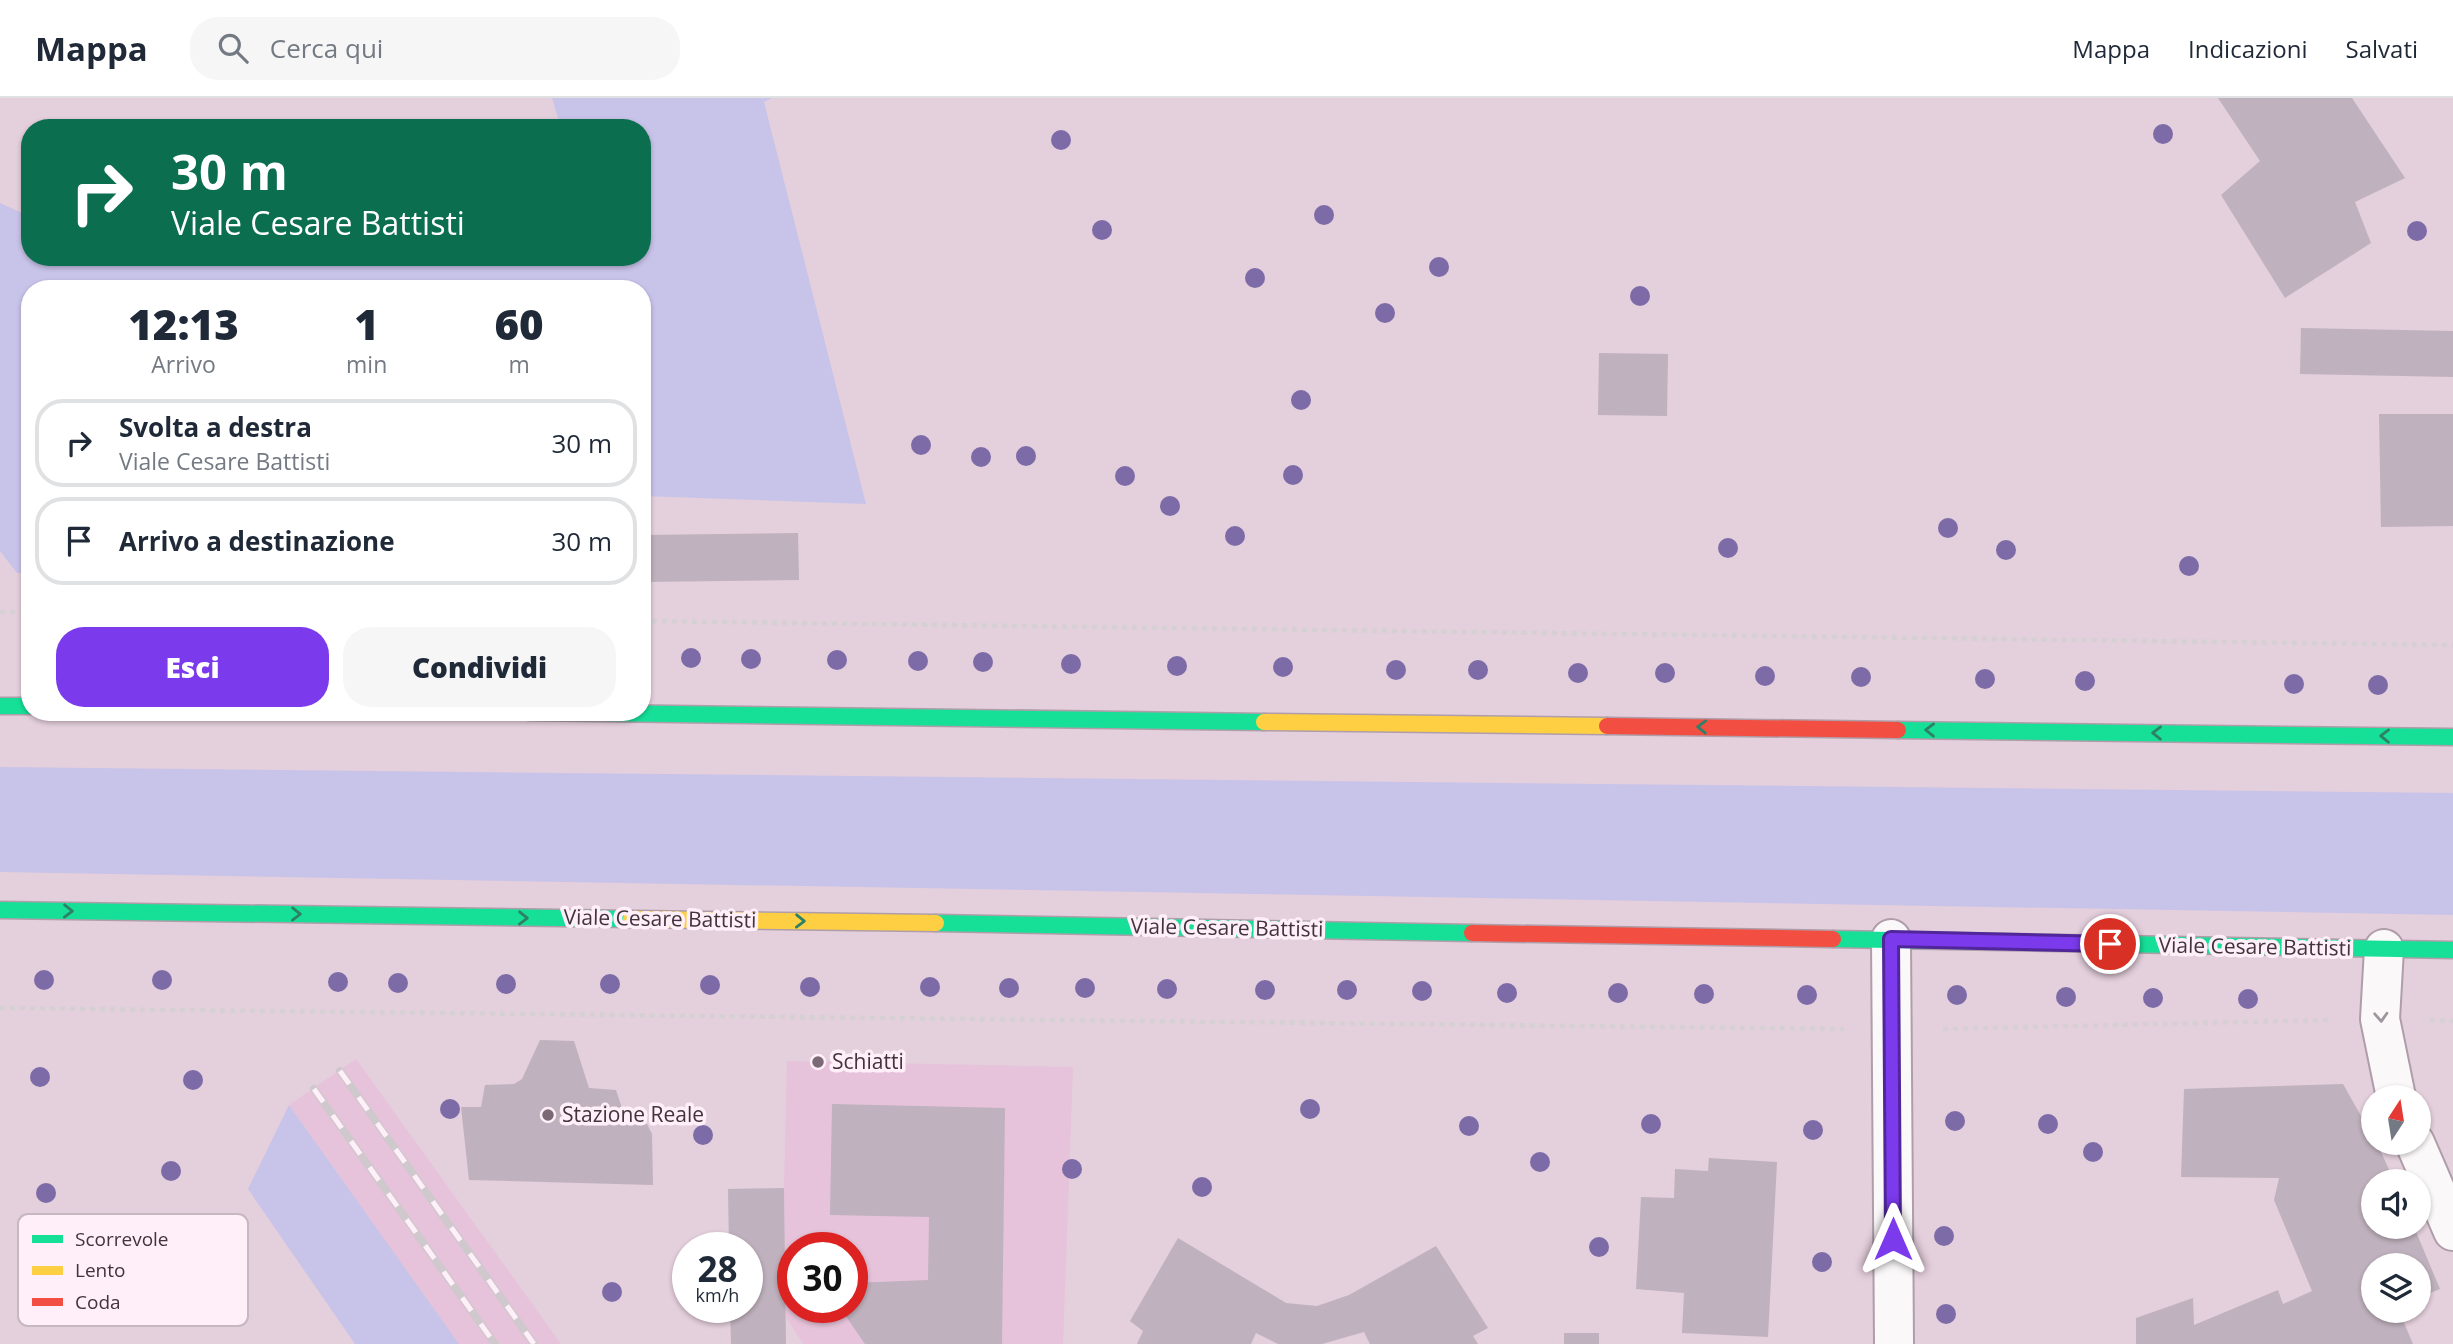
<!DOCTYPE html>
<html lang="it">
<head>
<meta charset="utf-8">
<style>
	:root { --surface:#fff; --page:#f6f6f7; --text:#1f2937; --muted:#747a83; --line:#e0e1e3; --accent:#7c3aed }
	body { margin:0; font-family:"Open Sans",sans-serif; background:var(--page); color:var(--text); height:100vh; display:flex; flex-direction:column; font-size:26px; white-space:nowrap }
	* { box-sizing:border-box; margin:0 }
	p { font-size:23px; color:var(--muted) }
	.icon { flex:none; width:38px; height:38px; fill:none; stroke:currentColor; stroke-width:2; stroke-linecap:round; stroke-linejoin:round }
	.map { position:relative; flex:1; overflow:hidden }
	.drawer { position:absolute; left:21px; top:182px; width:630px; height:441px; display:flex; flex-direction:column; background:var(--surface); border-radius:28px; box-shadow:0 2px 5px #0004 }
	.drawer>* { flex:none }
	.hud { position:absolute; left:21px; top:21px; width:630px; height:147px; border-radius:28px; box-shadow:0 2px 5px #0004; background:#0b6e4f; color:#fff; overflow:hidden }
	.needle { width:46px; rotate:12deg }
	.tools { position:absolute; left:2361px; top:987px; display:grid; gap:14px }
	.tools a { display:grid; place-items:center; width:70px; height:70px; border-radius:50%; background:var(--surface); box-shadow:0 2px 5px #0004; font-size:35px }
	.speed { position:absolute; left:672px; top:1134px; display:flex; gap:14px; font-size:35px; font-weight:700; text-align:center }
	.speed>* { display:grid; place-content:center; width:91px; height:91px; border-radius:50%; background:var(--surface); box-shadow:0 2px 5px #0004; line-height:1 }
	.speed small { font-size:18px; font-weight:400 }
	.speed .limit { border:10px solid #d22; background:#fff; color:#111 }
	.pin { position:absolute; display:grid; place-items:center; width:60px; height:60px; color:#fff; margin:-30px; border:4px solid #fff; border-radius:50%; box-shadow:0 2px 7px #0007 }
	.me { position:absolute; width:77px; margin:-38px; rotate:0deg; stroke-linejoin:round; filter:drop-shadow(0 0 5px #0008) }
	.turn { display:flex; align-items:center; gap:24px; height:147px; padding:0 35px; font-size:32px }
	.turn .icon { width:91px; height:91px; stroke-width:2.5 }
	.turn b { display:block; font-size:49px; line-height:60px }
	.eta { display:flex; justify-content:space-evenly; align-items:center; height:119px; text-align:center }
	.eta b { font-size:42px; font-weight:800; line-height:49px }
	.button { display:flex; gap:14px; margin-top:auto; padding:14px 35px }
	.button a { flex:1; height:80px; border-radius:28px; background:var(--accent); color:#fff; font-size:28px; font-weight:800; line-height:80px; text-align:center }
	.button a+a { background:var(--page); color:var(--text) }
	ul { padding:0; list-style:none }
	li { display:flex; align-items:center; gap:21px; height:88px; margin:0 14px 10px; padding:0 21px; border:4px solid var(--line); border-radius:28px }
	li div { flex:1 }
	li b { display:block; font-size:26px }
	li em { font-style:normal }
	header { display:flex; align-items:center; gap:42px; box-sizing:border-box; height:98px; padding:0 35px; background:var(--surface); border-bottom:2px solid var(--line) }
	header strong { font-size:33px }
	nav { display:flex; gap:38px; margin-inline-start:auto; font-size:24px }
	.search { width:490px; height:63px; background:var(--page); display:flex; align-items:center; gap:18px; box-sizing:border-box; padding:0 24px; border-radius:28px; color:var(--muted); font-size:26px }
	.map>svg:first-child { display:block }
	.built { fill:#e6c3da; fill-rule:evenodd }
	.green { fill:#c8c3e9 }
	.building { fill:#bfb1bd }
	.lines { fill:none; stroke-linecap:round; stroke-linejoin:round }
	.street-casing { stroke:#af9ea9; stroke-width:42 }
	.fast-casing { stroke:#af9ea9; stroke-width:19 }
	.slow-casing { stroke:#af9ea9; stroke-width:19 }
	.jam-casing { stroke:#af9ea9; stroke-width:19 }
	.path { stroke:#d6d0d4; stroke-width:4.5; stroke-dasharray:5 5; stroke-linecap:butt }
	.street { stroke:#fbf8fa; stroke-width:38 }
	.fast { stroke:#16e098; stroke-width:16 }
	.slow { stroke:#ffcf43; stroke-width:16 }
	.jam { stroke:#f24e42; stroke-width:16 }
	.rail-casing { stroke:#cfc9cd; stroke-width:8 }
	.rail { stroke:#ffeff9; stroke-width:5; stroke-dasharray:16; stroke-linecap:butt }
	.tree { fill:#7d6ba8 }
	.oneway { stroke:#2e8166 }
	.oneway2 { stroke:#9e969c }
	.route-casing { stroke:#51269a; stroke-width:18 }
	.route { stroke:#7c3aed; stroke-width:12 }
	.poi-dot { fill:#7b6a75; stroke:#ffeff9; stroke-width:2.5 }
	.labels { text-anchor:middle; stroke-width:7; stroke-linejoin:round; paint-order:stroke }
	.street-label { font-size:21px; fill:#42333d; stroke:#ffeff9 }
	.poi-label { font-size:21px; fill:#42333d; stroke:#ffeff9; text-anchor:start }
	.key { fill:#ffeff9; stroke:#c6b7c1; stroke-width:2 }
	.key-label { font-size:19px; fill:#42333d }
</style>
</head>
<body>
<header>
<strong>Mappa</strong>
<div class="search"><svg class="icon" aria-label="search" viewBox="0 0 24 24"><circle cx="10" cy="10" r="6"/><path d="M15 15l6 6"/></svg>Cerca qui</div>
<nav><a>Mappa</a><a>Indicazioni</a><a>Salvati</a></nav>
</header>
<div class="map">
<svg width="2453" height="1246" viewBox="0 0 2453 1246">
	<rect width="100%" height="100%" fill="#e4cfdc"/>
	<g class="built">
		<path d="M356 961 561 1246H459L289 1007Z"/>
		<path d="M787 963 1073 969 1063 1246H803L786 1219 784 1090ZM793 1150H852V1209H793Z"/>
	</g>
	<g class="green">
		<path d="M552 0H772L764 4 866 406 642 398V191H30V476L17 475 0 453V105L22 115 30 113V159H642V30H557L560 27Z"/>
		<path d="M0 669 2453 695V817L0 774Z"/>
		<path d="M289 1007 459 1246H355L248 1091Z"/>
	</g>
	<g class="building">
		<path d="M2218 0H2352L2405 80 2355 104 2371 145 2285 200 2221 97 2260 63Z"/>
		<path d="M2301 230 2453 233V279L2300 276Z"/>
		<path d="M1599 255 1668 256 1667 318 1598 317Z"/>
		<path d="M2379 316H2453V428L2381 429Z"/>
		<path d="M798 435 799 482 642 484V437Z"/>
		<path d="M540 942 574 943 589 990 616 992 623 1013 644 1020 652 1036 653 1087 469 1082 461 1009H481L485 987 514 986 522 981Z"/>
		<path d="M2343 986 2373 1039V1045H2376L2382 1056 2394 1083H2373V1129H2414L2440 1191 2418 1200V1167H2373V1213H2399L2413 1246H2136V1220L2193 1200 2194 1227 2278 1192 2283 1206 2312 1193 2274 1102 2279 1080 2181 1079 2184 991Z"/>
		<path d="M832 1006 1005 1010 1002 1246H865L845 1217 846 1209H852V1185L928 1182 929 1119 830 1117Z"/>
		<path d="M1709 1060 1777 1064 1768 1239 1682 1235 1684 1195 1636 1191 1641 1099 1674 1100 1675 1071 1708 1073Z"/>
		<path d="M784 1090 786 1246H731L730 1209H747V1150H729L728 1091Z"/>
		<path d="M1178 1140 1286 1205 1317 1208 1349 1197 1436 1148 1488 1230 1473 1238 1478 1246H1370L1364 1234 1322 1246H1278L1256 1235 1251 1246H1137L1143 1233 1130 1223Z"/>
		<rect x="1564" y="1235" width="35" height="11"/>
	</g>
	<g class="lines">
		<defs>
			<g id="street">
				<path d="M1891 841 1894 1246"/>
				<path d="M2384 851 2380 921 2396 999"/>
				<path d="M2415 1045 2453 1133"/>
			</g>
			<g id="fast">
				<path d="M0 608H30"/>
				<path d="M529 614 1264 624"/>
				<path d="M1898 632 2453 639"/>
				<path d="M0 812 631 821"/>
				<path d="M936 825 1472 835"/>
				<path d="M1833 841 2453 852"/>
			</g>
			<g id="slow">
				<path d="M1264 624 1607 628"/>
				<path d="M631 821 936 825"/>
			</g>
			<g id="jam">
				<path d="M1607 628 1898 632"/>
				<path d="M1472 835 1833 841"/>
			</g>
		</defs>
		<use href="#street" class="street-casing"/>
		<use href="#fast" class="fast-casing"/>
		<use href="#slow" class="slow-casing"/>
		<use href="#jam" class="jam-casing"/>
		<g class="path">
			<path d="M0 514H30"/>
			<path d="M642 523 2453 547"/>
			<path d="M0 910 1844 931"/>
			<path d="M2430 922 2453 923"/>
			<path d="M1943 931 2330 922"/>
		</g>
		<use href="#street" class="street"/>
		<use href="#fast" class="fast"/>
		<use href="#slow" class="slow"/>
		<use href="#jam" class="jam"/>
		<defs>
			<g id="rail">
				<path d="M340 973 534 1246"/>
				<path d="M314 991 495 1246"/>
			</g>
		</defs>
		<use href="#rail" class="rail-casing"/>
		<use href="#rail" class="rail"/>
	</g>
	<g class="tree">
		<circle cx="2163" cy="36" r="10"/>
		<circle cx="1061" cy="42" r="10"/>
		<circle cx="1324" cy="117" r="10"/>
		<circle cx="1102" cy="132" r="10"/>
		<circle cx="2417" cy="133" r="10"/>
		<circle cx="1439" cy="169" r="10"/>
		<circle cx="1255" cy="180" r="10"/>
		<circle cx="1640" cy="198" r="10"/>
		<circle cx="1385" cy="215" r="10"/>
		<circle cx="1301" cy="302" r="10"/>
		<circle cx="921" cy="347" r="10"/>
		<circle cx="1026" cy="358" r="10"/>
		<circle cx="981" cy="359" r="10"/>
		<circle cx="1293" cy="377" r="10"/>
		<circle cx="1125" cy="378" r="10"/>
		<circle cx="1170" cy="408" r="10"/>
		<circle cx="1948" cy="430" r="10"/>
		<circle cx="1235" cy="438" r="10"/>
		<circle cx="1728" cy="450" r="10"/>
		<circle cx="2006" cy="452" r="10"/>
		<circle cx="2189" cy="468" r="10"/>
		<circle cx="691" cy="560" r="10"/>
		<circle cx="751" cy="561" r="10"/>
		<circle cx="837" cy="562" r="10"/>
		<circle cx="918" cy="563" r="10"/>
		<circle cx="983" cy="564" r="10"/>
		<circle cx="1071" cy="566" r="10"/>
		<circle cx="1177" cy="568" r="10"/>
		<circle cx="1283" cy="569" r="10"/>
		<circle cx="1396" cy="572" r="10"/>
		<circle cx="1478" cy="572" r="10"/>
		<circle cx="1578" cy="575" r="10"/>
		<circle cx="1665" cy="575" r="10"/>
		<circle cx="1765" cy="578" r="10"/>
		<circle cx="1861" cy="579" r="10"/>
		<circle cx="1985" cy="581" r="10"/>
		<circle cx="2085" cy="583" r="10"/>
		<circle cx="2294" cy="586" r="10"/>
		<circle cx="2378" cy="587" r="10"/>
		<circle cx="44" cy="882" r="10"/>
		<circle cx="162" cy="882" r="10"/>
		<circle cx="338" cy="884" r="10"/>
		<circle cx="398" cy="885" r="10"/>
		<circle cx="506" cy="886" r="10"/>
		<circle cx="610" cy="886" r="10"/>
		<circle cx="710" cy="887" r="10"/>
		<circle cx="810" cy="889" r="10"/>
		<circle cx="930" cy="889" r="10"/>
		<circle cx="1009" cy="890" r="10"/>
		<circle cx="1085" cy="890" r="10"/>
		<circle cx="1167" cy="891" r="10"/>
		<circle cx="1265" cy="892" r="10"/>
		<circle cx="1347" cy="892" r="10"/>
		<circle cx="1422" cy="893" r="10"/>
		<circle cx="1507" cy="895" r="10"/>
		<circle cx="1618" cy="895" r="10"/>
		<circle cx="1704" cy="896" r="10"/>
		<circle cx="1807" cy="897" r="10"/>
		<circle cx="1957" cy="897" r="10"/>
		<circle cx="2066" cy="899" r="10"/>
		<circle cx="2153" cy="900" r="10"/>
		<circle cx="2248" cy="901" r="10"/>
		<circle cx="40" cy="979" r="10"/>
		<circle cx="193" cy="982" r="10"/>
		<circle cx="450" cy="1011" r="10"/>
		<circle cx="1310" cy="1011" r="10"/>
		<circle cx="1955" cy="1023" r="10"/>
		<circle cx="1651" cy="1026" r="10"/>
		<circle cx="2048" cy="1026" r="10"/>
		<circle cx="1469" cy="1028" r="10"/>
		<circle cx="1813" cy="1032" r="10"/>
		<circle cx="703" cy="1037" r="10"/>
		<circle cx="2093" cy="1054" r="10"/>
		<circle cx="1540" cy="1064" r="10"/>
		<circle cx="1072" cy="1071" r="10"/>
		<circle cx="171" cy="1073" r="10"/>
		<circle cx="1202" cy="1089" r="10"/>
		<circle cx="46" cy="1095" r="10"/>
		<circle cx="1944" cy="1138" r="10"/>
		<circle cx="1599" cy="1149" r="10"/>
		<circle cx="1822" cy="1164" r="10"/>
		<circle cx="612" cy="1194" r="10"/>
		<circle cx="1946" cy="1216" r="10"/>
	</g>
	<defs><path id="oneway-chevron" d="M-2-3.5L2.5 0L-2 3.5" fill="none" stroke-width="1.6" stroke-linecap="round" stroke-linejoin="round" transform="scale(1.75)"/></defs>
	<g class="oneway">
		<use href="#oneway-chevron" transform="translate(1702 629) rotate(-179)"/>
		<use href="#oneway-chevron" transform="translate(1930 632) rotate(-179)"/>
		<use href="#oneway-chevron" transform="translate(2157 635) rotate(-179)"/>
		<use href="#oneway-chevron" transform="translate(2385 638) rotate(-179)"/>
		<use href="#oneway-chevron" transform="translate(68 813) rotate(1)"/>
		<use href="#oneway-chevron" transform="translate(296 816) rotate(1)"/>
		<use href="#oneway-chevron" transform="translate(523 820) rotate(1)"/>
		<use href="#oneway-chevron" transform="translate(800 823) rotate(1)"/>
	</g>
	<use class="oneway2" href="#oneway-chevron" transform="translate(2381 919) rotate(87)"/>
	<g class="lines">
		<defs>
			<path id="route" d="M1893 1141 1891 841 2110 846"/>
		</defs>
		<use href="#route" class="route-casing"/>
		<use href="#route" class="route"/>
	</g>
	<g class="poi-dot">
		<circle cx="818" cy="964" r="7"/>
		<circle cx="548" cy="1017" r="7"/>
	</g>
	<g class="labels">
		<g class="street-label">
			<text transform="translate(660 821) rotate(1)" y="7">Viale Cesare Battisti</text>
			<text transform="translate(1227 830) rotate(1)" y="7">Viale Cesare Battisti</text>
			<text transform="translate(2255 849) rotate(1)" y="7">Viale Cesare Battisti</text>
		</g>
		<g class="poi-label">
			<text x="832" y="971">Schiatti</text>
			<text x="562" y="1024">Stazione Reale</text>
		</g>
	</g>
	<rect x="18" y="1116" width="230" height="112" rx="10" class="key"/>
	<rect x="32" y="1137" width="31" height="8" fill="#16e098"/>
	<rect x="32" y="1168" width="31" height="9" fill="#ffcf43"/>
	<rect x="32" y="1200" width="31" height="8" fill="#f24e42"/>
	<g class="key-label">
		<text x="75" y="1148">Scorrevole</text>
		<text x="75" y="1179">Lento</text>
		<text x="75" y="1211">Coda</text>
	</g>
</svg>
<div class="tools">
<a><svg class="needle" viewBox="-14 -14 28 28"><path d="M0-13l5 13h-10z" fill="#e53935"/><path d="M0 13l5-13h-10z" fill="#747a83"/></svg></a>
<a><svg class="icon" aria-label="sound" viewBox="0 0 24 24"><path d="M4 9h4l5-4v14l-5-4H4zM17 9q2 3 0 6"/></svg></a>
<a><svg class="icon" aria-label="layers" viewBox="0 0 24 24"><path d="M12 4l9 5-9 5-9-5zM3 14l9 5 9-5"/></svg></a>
</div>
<div class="speed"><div>28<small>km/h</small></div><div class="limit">30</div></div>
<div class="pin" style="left:2110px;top:846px;background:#d93025"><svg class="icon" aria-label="arrive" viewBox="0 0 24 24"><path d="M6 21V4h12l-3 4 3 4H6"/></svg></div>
<svg class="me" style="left:1893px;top:1141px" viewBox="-20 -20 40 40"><path d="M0-17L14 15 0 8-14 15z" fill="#7c3aed" stroke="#fff" stroke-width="4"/></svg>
<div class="hud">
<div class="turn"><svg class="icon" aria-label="right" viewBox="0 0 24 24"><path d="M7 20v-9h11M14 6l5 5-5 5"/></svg><div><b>30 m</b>Viale Cesare Battisti</div></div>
</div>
<section class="drawer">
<div class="eta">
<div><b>12:13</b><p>Arrivo</p></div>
<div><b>1</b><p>min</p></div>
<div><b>60</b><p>m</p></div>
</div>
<ul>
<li><svg class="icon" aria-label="right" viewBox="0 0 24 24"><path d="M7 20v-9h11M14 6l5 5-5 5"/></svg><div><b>Svolta a destra</b><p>Viale Cesare Battisti</p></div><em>30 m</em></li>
<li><svg class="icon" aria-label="arrive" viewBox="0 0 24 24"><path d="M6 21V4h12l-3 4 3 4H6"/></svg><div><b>Arrivo a destinazione</b></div><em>30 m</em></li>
</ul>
<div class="button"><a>Esci</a><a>Condividi</a></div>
</section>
</div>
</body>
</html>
